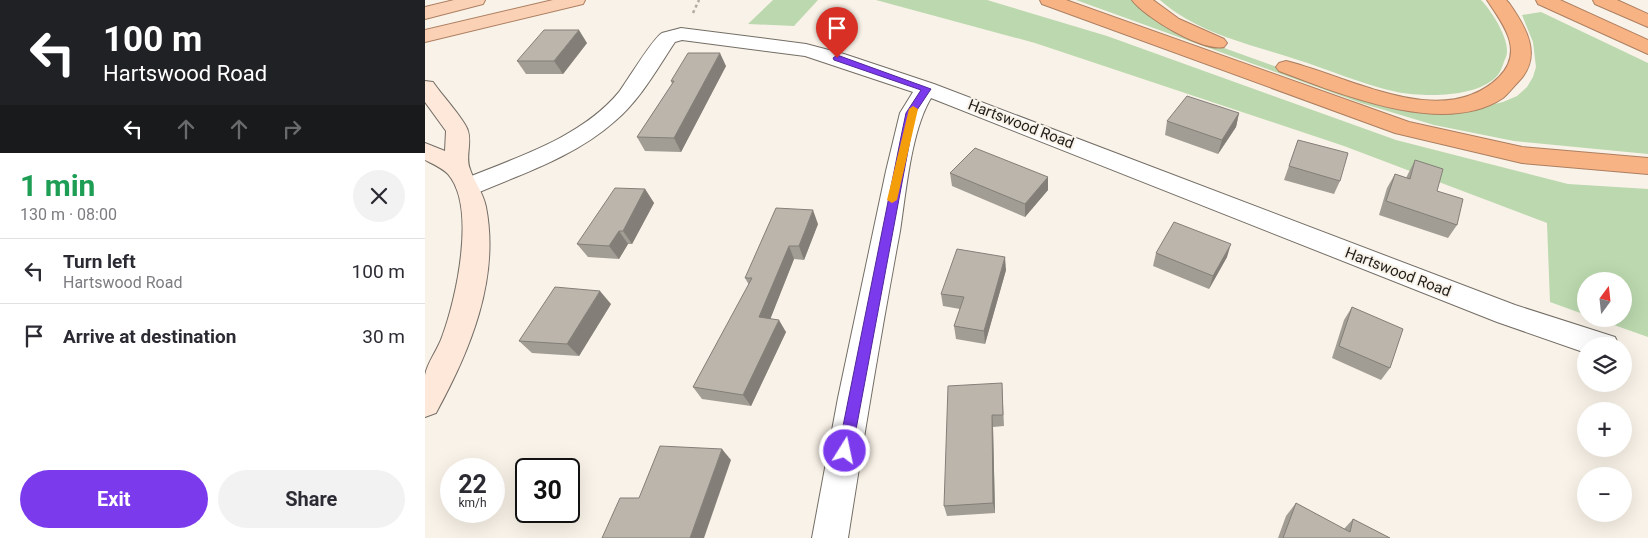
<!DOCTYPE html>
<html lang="en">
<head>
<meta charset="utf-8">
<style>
	:root { --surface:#fff; --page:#f2f2f3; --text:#2b2b33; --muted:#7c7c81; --line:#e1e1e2; --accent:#7c3aed }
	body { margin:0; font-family:Roboto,sans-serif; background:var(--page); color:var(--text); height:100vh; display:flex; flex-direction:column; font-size:19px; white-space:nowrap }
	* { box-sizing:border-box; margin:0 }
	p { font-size:16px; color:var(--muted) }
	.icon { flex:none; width:28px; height:28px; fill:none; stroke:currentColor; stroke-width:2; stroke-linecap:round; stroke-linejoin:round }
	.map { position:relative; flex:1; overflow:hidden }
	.panel { display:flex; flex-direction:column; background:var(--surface); width:425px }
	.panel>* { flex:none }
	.top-card { background:#202124; color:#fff; overflow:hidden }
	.needle { width:32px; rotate:15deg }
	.fabs { position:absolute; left:1152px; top:272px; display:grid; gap:10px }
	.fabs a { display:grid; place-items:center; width:55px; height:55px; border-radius:50%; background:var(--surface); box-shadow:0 5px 20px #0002; font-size:25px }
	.speed { position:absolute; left:15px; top:458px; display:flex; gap:10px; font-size:25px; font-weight:700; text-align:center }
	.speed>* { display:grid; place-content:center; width:65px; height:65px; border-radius:50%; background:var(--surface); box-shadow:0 5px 20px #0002; line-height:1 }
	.speed small { font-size:12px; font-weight:400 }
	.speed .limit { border:2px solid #111; border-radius:8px; background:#fff; color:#111 }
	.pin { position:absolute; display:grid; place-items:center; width:42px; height:42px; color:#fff; margin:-51px -21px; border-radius:50% 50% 50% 0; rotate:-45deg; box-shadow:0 0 5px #0007 }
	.pin .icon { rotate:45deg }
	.me { position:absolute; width:55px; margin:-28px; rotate:10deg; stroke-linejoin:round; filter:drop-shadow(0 0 4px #0008) }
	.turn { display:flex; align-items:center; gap:18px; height:105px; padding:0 20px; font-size:22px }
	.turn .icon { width:65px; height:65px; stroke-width:2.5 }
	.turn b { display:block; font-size:35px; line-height:42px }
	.lanes { display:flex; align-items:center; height:48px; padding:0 20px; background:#0003; justify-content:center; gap:25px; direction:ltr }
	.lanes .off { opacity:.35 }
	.round { display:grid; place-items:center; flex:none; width:52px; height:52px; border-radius:26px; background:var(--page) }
	.overview { display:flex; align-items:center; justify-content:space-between; height:85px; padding:0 20px }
	h1 { font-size:30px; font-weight:700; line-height:38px; color:#1e9e55 }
	.action { display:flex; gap:10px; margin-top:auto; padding:10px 20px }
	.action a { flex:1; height:58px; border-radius:30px; background:var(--accent); color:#fff; font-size:20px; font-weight:700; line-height:58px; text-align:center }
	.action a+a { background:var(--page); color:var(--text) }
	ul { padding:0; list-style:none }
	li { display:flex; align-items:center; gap:15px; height:65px; padding:0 20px; border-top:1px solid var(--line) }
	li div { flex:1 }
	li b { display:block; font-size:19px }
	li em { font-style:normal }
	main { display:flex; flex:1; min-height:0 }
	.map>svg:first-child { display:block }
	.green { fill:#bbd8ae }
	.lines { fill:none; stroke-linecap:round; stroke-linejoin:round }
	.street-casing { stroke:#736d65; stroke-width:2 }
	.secondary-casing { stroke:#736d65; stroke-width:2 }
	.primary-casing { stroke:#ac7f60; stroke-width:2 }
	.highway-casing { stroke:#ac7f60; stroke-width:2 }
	.path { stroke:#b0aba3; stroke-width:2.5; stroke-dasharray:3 3; stroke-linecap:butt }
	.street { fill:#fff; fill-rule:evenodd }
	.secondary { fill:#fde8da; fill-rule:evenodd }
	.primary { fill:#fbd1b6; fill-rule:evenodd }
	.highway { fill:#f8b385; fill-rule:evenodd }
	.wall { fill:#a19c94 }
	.shaded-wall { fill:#837f78 }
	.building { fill:#bbb5ac; stroke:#837f78 }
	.route { fill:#7c3aed; stroke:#51269a }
	.slow { fill:#f59e0b }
	.labels { text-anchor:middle; stroke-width:4; stroke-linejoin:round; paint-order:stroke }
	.street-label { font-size:15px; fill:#201e1b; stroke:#f9f2e8 }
</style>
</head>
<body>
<main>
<section class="panel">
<div class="top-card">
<div class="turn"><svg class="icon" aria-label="left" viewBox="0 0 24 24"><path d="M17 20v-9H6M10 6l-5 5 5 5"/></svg><div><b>100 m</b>Hartswood Road</div></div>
<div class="lanes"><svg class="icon" aria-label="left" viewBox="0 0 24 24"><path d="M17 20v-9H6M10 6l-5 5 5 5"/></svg><svg class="icon off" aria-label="ahead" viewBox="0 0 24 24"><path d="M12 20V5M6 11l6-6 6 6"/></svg><svg class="icon off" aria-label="ahead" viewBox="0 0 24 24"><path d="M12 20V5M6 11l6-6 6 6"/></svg><svg class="icon off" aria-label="right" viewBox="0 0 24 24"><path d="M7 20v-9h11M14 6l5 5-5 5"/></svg></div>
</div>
<div class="overview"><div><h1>1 min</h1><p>130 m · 08:00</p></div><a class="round"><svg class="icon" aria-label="close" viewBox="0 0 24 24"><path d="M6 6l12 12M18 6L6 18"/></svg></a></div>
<ul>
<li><svg class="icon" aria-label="left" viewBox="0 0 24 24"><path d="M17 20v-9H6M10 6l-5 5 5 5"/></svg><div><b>Turn left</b><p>Hartswood Road</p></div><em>100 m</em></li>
<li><svg class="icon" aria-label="arrive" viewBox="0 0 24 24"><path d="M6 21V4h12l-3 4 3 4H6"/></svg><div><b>Arrive at destination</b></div><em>30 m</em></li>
</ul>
<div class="action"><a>Exit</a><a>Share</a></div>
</section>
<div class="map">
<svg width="1223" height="538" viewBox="0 0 1223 538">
	<rect width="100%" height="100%" fill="#f9f2e8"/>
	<g class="green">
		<path d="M348 0H393L369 26 323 24Z"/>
		<path d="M451 0H562L682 36 971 140 1143 184 1223 189V337L1172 319H1199V281H1161V315L1125 302 1122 223 919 146 610 43Z"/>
		<path d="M651 0H711L763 35 941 99 1040 111 1078 102 1092 96 1102 87 1108 77 1111 67 1108 42 1097 15 1116 12 1223 63V154L1089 141 1009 125 936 103Z"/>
		<path d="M735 0H1056C1066 10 1087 42 1081 57 1078 63 1076 73 1071 77 1050 98 999 97 972 92 938 85 903 69 870 59 824 44 772 33 735 0Z"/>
	</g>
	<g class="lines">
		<defs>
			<path id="street" d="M256 28 381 44 419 54 509 84 1090 305 1190 337 1194 346H1161V353L1072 322 506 98C486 131 481 192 475 231 456 333 439 435 423 538H387L413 398 461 171 475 113 488 92 380 56 257 40 250 42C232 69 215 100 190 121 151 156 99 173 52 193L43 196 34 193 31 187 34 181C89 158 155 139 194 92 203 80 227 39 237 33 243 31 250 30 256 28Z"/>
			<path id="secondary" d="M0 81 8 82C15 93 41 121 43 131 47 143 40 158 45 169 49 182 58 192 61 207 75 279 45 351 11 413L0 417C0 404 0 389 0 375 2 363 13 349 17 337 31 300 52 207 23 174 17 168 8 164 0 160V143L20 151 21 131 0 102Z"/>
			<g id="primary">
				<path d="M29 0H60L58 4 0 19V7Z"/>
				<path d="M128 0H160L158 4 0 42V30Z"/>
			</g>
			<g id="highway">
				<path d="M615 0H641L984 122 1097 147 1223 158V174L1097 163 970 133 617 4Z"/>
				<path d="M707 0H728L754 19 799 39 802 43 799 47C778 52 719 17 707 0Z"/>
				<path d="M1062 0H1081L1084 3C1101 27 1118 56 1094 81 1089 86 1083 94 1078 98 1019 138 913 93 854 71L851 67 854 63 861 61C924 76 1018 132 1074 77 1100 51 1078 24 1062 0Z"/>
				<path d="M1111 0H1135L1223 40V54L1113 4Z"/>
				<path d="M1168 0H1192L1223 14V27L1170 4Z"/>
			</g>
		</defs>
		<use href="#street" class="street-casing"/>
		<use href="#secondary" class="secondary-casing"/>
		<use href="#primary" class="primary-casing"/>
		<use href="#highway" class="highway-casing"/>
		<path class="path" d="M268 13 274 0"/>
		<use href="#street" class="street"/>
		<use href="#secondary" class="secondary"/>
		<use href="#primary" class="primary"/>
		<use href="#highway" class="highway"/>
	</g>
	<g class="wall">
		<path d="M162 43 138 74H101L92 61Z"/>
		<path d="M301 66 256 152 220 151 212 137 247 84 246 81Z"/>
		<path d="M814 113 811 127 793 154 740 135 742 121Z"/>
		<path d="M873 140 915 181 909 194 859 180Z"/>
		<path d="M990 160 1012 191 1032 225 1023 238 954 215 962 188 970 174 981 178Z"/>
		<path d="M525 173 623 177V190L600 217 527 186Z"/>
		<path d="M220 189 229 203 207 244H203L194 259 163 257 152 244Z"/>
		<path d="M393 224 379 260 369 259 345 319 361 332 326 406 277 399 268 387 324 285 320 278Z"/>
		<path d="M731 253 802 257 784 289 728 266Z"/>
		<path d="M581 270 560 344 531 339 529 326 535 309 518 306 516 294Z"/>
		<path d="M186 304 154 356 107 353 94 341Z"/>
		<path d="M927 307 965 368 956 380 907 358 919 320Z"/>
		<path d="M577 383 579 426 568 427 570 513 522 516 519 506Z"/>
		<path d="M871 503 919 529 928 519 965 538H853L861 516Z"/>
	</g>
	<g class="shaded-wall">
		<path d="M154 30 162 43 138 74 129 61Z"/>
		<path d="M295 53 301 66 256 152 249 138Z"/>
		<path d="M814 113 811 127 793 154 797 140Z"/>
		<path d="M623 177V190L600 217V204Z"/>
		<path d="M220 189 229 203 207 244 198 231Z"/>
		<path d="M388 210 393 224 379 260 374 246Z"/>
		<path d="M194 231 203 244 194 259 184 246Z"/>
		<path d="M806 244 802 257 784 289 788 276Z"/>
		<path d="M364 246 369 259 341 330 334 317Z"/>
		<path d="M580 257 581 270 560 344 559 331Z"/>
		<path d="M175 291 186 304 154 356 142 344Z"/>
		<path d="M354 320 361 332 326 406 318 395Z"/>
		<path d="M567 415 568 427 570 513 568 503Z"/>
		<path d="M297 449 306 460 279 538H265Z"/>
	</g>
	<g class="building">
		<path d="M119 30H154L129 61H92Z"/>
		<path d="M263 53H295L249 138 212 137 249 81H246Z"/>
		<path d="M762 96 814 113 797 140 742 121Z"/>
		<path d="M873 140 923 153 915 181 864 166Z"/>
		<path d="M550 148 623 177 600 204 525 173Z"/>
		<path d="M990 160 1018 169 1012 191 1038 199 1032 225 961 201 970 174 985 179Z"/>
		<path d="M190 188 220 189 198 231H194L184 246 152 244Z"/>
		<path d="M351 208 388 210 374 246H364L334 317 354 320 318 395 268 387 327 278H320Z"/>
		<path d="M749 222 806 244 788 276 731 253Z"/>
		<path d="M532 249 580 257 559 331 529 326 539 297 516 294Z"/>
		<path d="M130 287 175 291 142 344 94 341Z"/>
		<path d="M927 307 978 329 965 368 914 346Z"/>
		<path d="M577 383 578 415H567L568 503 519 506 523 386Z"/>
		<path d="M235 446 297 449 265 538H177L195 498H214Z"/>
		<path d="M871 503 925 532 928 519 965 538H858Z"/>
	</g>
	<path class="route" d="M412 55 506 89 490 113 427 451 425 455 420 457 415 455 413 451 477 132 481 113 496 90 409 60 408 58Z"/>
	<path class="slow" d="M488 106 493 109 472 200 467 203 462 200 484 109Z"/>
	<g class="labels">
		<g class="street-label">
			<text transform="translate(596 124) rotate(21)" y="5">Hartswood Road</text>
			<text transform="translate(973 272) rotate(21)" y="5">Hartswood Road</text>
		</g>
	</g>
</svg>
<div class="fabs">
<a><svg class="needle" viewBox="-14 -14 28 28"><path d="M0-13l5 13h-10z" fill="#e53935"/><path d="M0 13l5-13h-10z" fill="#7c7c81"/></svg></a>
<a><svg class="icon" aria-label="layers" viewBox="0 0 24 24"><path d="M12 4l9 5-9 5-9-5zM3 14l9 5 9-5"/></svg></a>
<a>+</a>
<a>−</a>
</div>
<div class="speed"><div>22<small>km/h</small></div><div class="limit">30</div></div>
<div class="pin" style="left:412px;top:58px;background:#d93025"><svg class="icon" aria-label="arrive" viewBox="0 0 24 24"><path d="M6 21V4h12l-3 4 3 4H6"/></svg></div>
<svg class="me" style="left:420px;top:451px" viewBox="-20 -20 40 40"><circle r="17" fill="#7c3aed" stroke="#fff" stroke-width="3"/><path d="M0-11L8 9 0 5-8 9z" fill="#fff"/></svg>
</div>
</main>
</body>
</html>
